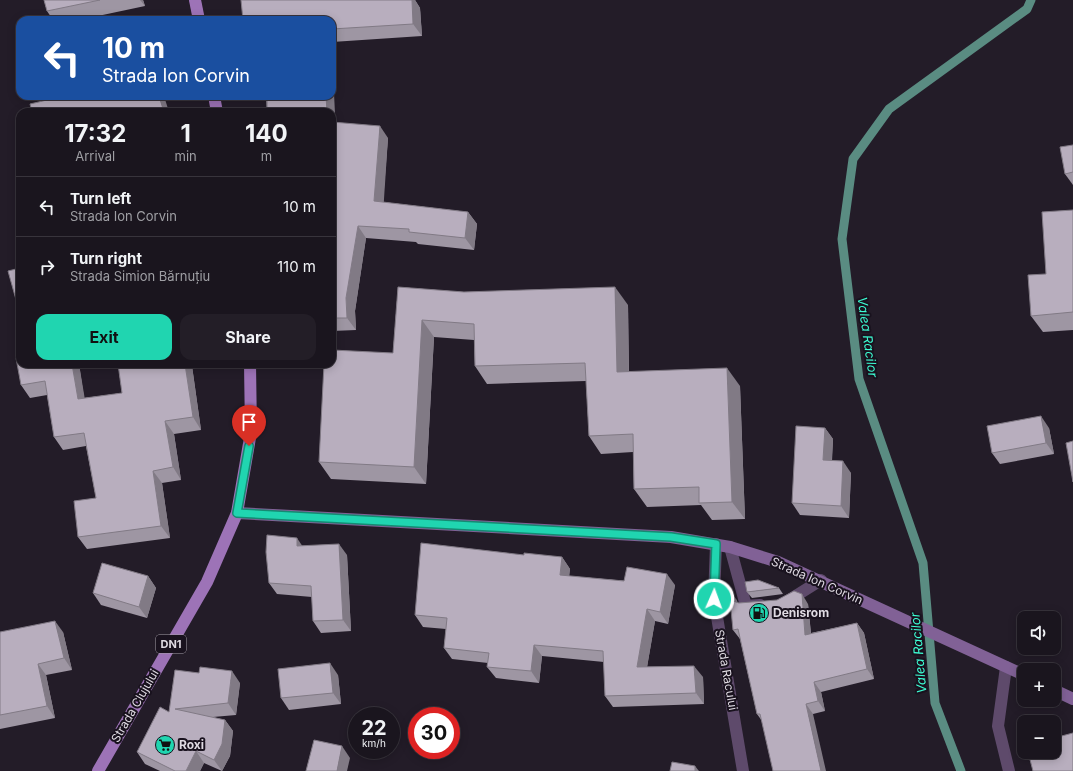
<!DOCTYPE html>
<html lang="en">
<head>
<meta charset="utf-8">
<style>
	:root { --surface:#1a151e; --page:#231e27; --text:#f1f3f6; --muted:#9f9fa4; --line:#38343c; --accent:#20d5b0 }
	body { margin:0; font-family:Inter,sans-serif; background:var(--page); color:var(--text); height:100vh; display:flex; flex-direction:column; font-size:15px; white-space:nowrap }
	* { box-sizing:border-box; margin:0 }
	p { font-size:13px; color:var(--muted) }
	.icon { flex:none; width:22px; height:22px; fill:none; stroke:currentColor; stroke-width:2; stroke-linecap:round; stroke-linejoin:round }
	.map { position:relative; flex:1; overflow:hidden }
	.details { position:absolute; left:16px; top:108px; width:320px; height:260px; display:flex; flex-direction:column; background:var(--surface); border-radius:12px; box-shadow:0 2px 10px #0003,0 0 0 1px var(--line) }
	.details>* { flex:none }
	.guide { position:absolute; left:16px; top:16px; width:320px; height:84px; border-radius:12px; box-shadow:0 2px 10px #0003,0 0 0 1px var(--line); background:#1a4fa0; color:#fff; overflow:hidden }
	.buttons { position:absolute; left:1017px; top:611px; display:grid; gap:8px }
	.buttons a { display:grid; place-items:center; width:44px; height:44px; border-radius:8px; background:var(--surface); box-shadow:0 2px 10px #0003,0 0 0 1px var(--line); font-size:20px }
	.speed { position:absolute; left:348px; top:707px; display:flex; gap:8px; font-size:20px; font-weight:700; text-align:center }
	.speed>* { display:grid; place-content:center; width:52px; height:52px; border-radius:50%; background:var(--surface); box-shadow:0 2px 10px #0003,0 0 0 1px var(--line); line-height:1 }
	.speed small { font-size:10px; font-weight:400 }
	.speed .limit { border:6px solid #d22; background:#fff; color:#111 }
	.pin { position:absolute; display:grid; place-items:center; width:34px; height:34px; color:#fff; margin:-41px -17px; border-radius:50% 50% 50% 0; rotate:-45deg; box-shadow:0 0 4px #0007 }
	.pin .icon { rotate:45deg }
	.me { position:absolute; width:44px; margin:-22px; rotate:2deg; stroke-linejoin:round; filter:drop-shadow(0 0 3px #0008) }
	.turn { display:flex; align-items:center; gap:14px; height:84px; padding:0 20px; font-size:18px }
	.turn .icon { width:52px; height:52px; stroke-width:2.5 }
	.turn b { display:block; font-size:28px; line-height:34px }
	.eta { display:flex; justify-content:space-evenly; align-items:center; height:68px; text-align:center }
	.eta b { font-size:24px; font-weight:700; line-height:28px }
	.cta { display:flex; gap:8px; margin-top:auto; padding:8px 20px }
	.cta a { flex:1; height:46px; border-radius:12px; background:var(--accent); color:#111; font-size:16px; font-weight:700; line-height:46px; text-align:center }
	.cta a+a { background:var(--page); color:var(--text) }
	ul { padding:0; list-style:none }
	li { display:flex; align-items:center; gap:12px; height:60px; padding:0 20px; border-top:1px solid var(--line) }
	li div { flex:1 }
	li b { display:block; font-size:15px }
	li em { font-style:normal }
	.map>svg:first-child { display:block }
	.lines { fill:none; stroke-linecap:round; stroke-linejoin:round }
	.stream { stroke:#5a8c82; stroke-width:9 }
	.lane { stroke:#5e4a6b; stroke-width:12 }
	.street { stroke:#5e4a6b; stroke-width:12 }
	.secondary { stroke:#816196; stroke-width:12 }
	.primary { stroke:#9d73b7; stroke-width:12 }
	.wall { fill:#9e96a3 }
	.shaded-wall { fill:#817a85 }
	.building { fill:#b8aebe; stroke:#817a85 }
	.route-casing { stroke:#158a72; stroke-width:10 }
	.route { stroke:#20d5b0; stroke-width:7 }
	.labels { text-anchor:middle; stroke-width:4; stroke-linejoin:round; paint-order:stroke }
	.shield { fill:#19121e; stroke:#a49ea7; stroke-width:1 }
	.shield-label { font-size:11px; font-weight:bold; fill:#dfdae2 }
	.street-label { font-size:12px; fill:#dfdae2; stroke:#19121e }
	.poi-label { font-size:12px; font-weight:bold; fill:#dfdae2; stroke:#19121e; text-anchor:start }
	.water-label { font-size:13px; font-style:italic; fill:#3dfed4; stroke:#19121e }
</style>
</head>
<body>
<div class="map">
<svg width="1073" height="771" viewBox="0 0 1073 771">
	<rect width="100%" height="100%" fill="#231c28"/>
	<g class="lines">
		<path class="stream" d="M961 771 935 703 923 563 859 379 842 239 853 159 889 109 1027 9 1031 0"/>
		<g class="lane">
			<path d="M730 547 746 606 760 605"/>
			<path d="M786 602 821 580"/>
		</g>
		<g class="street">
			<path d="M716 544 714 599 743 771"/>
			<path d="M1006 667 998 726 1009 771"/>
		</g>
		<g class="secondary">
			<path d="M237 513 671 537 730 547 778 562 1024 675"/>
			<path d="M1054 690 1073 699"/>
		</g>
		<g class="primary">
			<path d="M195 0 199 20"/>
			<path d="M214 96 217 112"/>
			<path d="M98 771 207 582 237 513 251 432 250 364"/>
		</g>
	</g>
	<g class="wall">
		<path d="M44 0H143L145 6 79 20H53L47 11Z"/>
		<path d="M412 0H415L420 8 422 36 332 42V20Z"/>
		<path d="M266 96H332L336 123 388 138 383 202 468 212 477 224 474 250 418 244 416 242 366 238 355 311 356 330 332 331V112H267Z"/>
		<path d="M1073 145V185L1065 174Z"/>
		<path d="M1073 210V330L1043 332 1031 316Z"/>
		<path d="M398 287 628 305 629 372 740 386 745 519 712 520 701 505 647 507 634 489 633 452 601 454 589 436 586 381 487 384 475 366 474 340 434 337 426 484 331 479 319 462 393 353Z"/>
		<path d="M20 364H79L84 398 122 393 118 364H195V366H192L201 430 174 434 181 480 162 483 170 538 87 549 78 537 96 498 86 446 63 450 54 437 47 395 30 398 21 385Z"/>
		<path d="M825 428 833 439 832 461 851 473 849 518 800 515 792 503Z"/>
		<path d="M1049 428 1054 454 1000 464 992 453Z"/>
		<path d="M302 546 347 555 351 631 321 633 313 621 312 597 277 594 269 583Z"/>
		<path d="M524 555 562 557 570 569 569 576 675 585 668 624 655 621 647 667 703 677 704 704 613 707 605 696 604 662 542 656 539 683 496 678 487 667 488 663 452 659 444 648 446 629 423 627 415 615Z"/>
		<path d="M148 576 156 588 147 618 101 605 93 593Z"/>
		<path d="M779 588 783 594 752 598 747 592Z"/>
		<path d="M736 599 738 603H739L808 604 811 633 857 623 864 633 874 679 821 692 825 711 813 714 762 721 757 714 740 639 733 630Z"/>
		<path d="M0 632H63L72 670 46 675 55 718 0 729Z"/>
		<path d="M175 670 240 683 236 715 213 717 225 720 233 731 230 756 222 771 204 763 200 771H160L145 764 137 752 169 712Z"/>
		<path d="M338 675 341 704 289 710 281 698Z"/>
	</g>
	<g class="shaded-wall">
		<path d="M140 0H143L145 6Z"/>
		<path d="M412 0H415L420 8 422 36 413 24Z"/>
		<path d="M332 51 336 135 332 129V112H327L326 96H332Z"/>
		<path d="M159 96H164L169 112H164Z"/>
		<path d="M380 126 388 138 383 214 374 201Z"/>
		<path d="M468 212 477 224 474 250 465 238Z"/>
		<path d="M358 226 366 238 355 311 356 330 347 318 346 298Z"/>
		<path d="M615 287 628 305 629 390 617 372Z"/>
		<path d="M422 320 434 337 426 484 414 467Z"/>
		<path d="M72 364H79L87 412 78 399Z"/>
		<path d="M185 364H191L192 366 201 430 193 417Z"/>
		<path d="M727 368 740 386 745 519 732 502Z"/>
		<path d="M1041 416 1049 428 1054 454 1046 443Z"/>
		<path d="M165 421 174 434 181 480 173 467Z"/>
		<path d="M825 428 833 439 831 472 823 460Z"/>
		<path d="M843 461 851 473 849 518 841 506Z"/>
		<path d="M153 471 162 483 170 538 161 526Z"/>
		<path d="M297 538 305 550 297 546Z"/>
		<path d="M339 544 347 555 351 631 343 620Z"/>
		<path d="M562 557 570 569 568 586 560 575Z"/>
		<path d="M667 574 675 585 668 624 660 612Z"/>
		<path d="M148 576 156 588 147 618 139 607Z"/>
		<path d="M729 589 736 599 740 611 733 601Z"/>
		<path d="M802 594 808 604 812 645 805 635Z"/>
		<path d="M647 609 655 621 645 679 637 667Z"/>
		<path d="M55 621 63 632 72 670 64 658Z"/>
		<path d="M857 623 864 633 874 679 867 669Z"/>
		<path d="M534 645 542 656 539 683 531 671Z"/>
		<path d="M330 663 338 675 341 704 333 693Z"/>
		<path d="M38 664 46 675 55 718 47 706Z"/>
		<path d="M694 666 703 677 704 704 696 693Z"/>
		<path d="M232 671 240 683 236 715 228 703Z"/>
		<path d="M814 682 821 692 825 711 818 701Z"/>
		<path d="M806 704 813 714 826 771H821Z"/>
		<path d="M225 720 233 731 230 756 222 771 214 760Z"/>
		<path d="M342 746 350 758 347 771H337Z"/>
		<path d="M196 751 204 763 200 771H186Z"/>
		<path d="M695 766 699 771H695Z"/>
	</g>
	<g class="building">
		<path d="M44 0H100L47 11Z"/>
		<path d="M241 0H412L413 24 332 29V20H243Z"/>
		<path d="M64 96H159L164 112H32L30 104Z"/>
		<path d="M267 96H326L327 112H290V111H267Z"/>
		<path d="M332 122 380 126 374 201 468 212 465 238 409 232V229L358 226 346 298 347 318H332Z"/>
		<path d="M1073 145V172L1065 174 1060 147Z"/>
		<path d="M1073 210V312L1031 316 1028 275 1046 274 1042 212Z"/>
		<path d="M20 268V314L8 271Z"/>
		<path d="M398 287 464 292 615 287 617 372 727 368 732 502 699 503V487L634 489 633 434 589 436 585 363 475 366 474 324 422 320 414 467 319 462 324 364H332V350L393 353Z"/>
		<path d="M20 357V364H72L78 399 122 393 118 364H185L193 417 165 421 173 467 153 471 161 526 78 537 74 501 96 498 84 433 54 437 45 381 21 385 16 358Z"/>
		<path d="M1041 416 1046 443 992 453 987 426Z"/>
		<path d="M796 426 825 428 823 460 843 461 841 506 792 503Z"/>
		<path d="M1073 441V482L1066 443Z"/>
		<path d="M267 535 297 538V546L339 544 343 620 313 621 311 586 269 583 266 552Z"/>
		<path d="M421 543 524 555V553L562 557 560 575 624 581 627 567 667 574 660 612 647 609 637 667 694 666 696 693 605 696 603 651 534 645 531 671 487 667 489 653 444 648 447 618 415 615Z"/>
		<path d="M102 563 148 576 139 607 93 593Z"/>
		<path d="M758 580 779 588 747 592 745 582Z"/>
		<path d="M729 589 733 601 739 603 777 600 794 591 802 594 805 635 857 623 867 669 814 682 818 701 806 704 821 771H773L760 714H757L738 629 733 630Z"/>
		<path d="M55 621 64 658 38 664 47 706 0 715V632Z"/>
		<path d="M330 663 333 693 281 698 278 669Z"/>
		<path d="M200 667 232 671 228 703 175 709 225 720 222 744 214 760 196 751 186 771H175L137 752 160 707 169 712 175 670 199 673Z"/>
		<path d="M1073 733V771H1033L1028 752H1054V738Z"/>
		<path d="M314 740 342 746 337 771H306Z"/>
		<path d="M672 762 695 766V771H670Z"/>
	</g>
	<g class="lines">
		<defs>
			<path id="route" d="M249 446 237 513 671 537 716 544 714 599"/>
		</defs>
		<use href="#route" class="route-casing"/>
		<use href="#route" class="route"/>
	</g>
	<defs>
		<symbol id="fuel-disc" viewBox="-11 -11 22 22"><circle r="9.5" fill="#20d5b0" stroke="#19121e"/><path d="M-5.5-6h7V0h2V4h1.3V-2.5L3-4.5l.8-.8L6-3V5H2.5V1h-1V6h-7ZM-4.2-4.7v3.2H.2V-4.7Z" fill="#111"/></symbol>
		<symbol id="supermarket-disc" viewBox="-11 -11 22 22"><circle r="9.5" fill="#20d5b0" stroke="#19121e"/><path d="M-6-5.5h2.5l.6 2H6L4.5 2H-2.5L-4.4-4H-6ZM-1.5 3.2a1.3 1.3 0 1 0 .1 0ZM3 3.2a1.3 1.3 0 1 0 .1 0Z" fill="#111"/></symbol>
	</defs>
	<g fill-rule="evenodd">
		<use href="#fuel-disc" x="748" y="602" width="22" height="22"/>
		<use href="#supermarket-disc" x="154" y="734" width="22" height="22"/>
	</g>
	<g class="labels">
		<rect class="shield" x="156" y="635" width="30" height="18" rx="3"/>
		<g class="shield-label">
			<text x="171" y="648">DN1</text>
		</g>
		<g class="street-label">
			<text transform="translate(817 581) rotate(24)" y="4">Strada Ion Corvin</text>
			<text transform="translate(726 670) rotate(80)" y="4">Strada Racului</text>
			<text transform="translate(135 706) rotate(-60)" y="4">Strada Clujului</text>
		</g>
		<g class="poi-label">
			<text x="773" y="617">Denisrom</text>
			<text x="179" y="749">Roxi</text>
		</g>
		<g class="water-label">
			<text transform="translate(868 337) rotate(82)" y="5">Valea Racilor</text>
			<text transform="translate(918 653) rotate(-95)" y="5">Valea Racilor</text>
		</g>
	</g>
</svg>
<div class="buttons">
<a><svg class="icon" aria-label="sound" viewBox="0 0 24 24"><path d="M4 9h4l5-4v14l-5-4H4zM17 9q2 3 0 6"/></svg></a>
<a>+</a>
<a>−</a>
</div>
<div class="speed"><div>22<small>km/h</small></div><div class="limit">30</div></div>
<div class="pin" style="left:249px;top:446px;background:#d93025"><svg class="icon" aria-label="arrive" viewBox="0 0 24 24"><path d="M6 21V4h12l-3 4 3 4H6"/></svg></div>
<svg class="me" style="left:714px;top:599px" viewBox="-20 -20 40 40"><circle r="17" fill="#20d5b0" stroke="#fff" stroke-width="3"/><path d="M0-11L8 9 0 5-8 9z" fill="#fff"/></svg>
<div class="guide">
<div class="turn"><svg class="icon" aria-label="left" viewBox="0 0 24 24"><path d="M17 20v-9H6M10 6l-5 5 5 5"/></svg><div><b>10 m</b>Strada Ion Corvin</div></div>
</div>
<section class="details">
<div class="eta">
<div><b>17:32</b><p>Arrival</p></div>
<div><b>1</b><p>min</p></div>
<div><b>140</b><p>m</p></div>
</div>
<ul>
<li><svg class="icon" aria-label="left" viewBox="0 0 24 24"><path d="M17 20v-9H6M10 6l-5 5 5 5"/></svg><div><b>Turn left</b><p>Strada Ion Corvin</p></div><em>10 m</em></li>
<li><svg class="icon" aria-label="right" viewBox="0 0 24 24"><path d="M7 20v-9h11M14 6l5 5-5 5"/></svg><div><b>Turn right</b><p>Strada Simion Bărnuțiu</p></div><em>110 m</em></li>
</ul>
<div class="cta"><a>Exit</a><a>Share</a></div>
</section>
</div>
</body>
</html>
